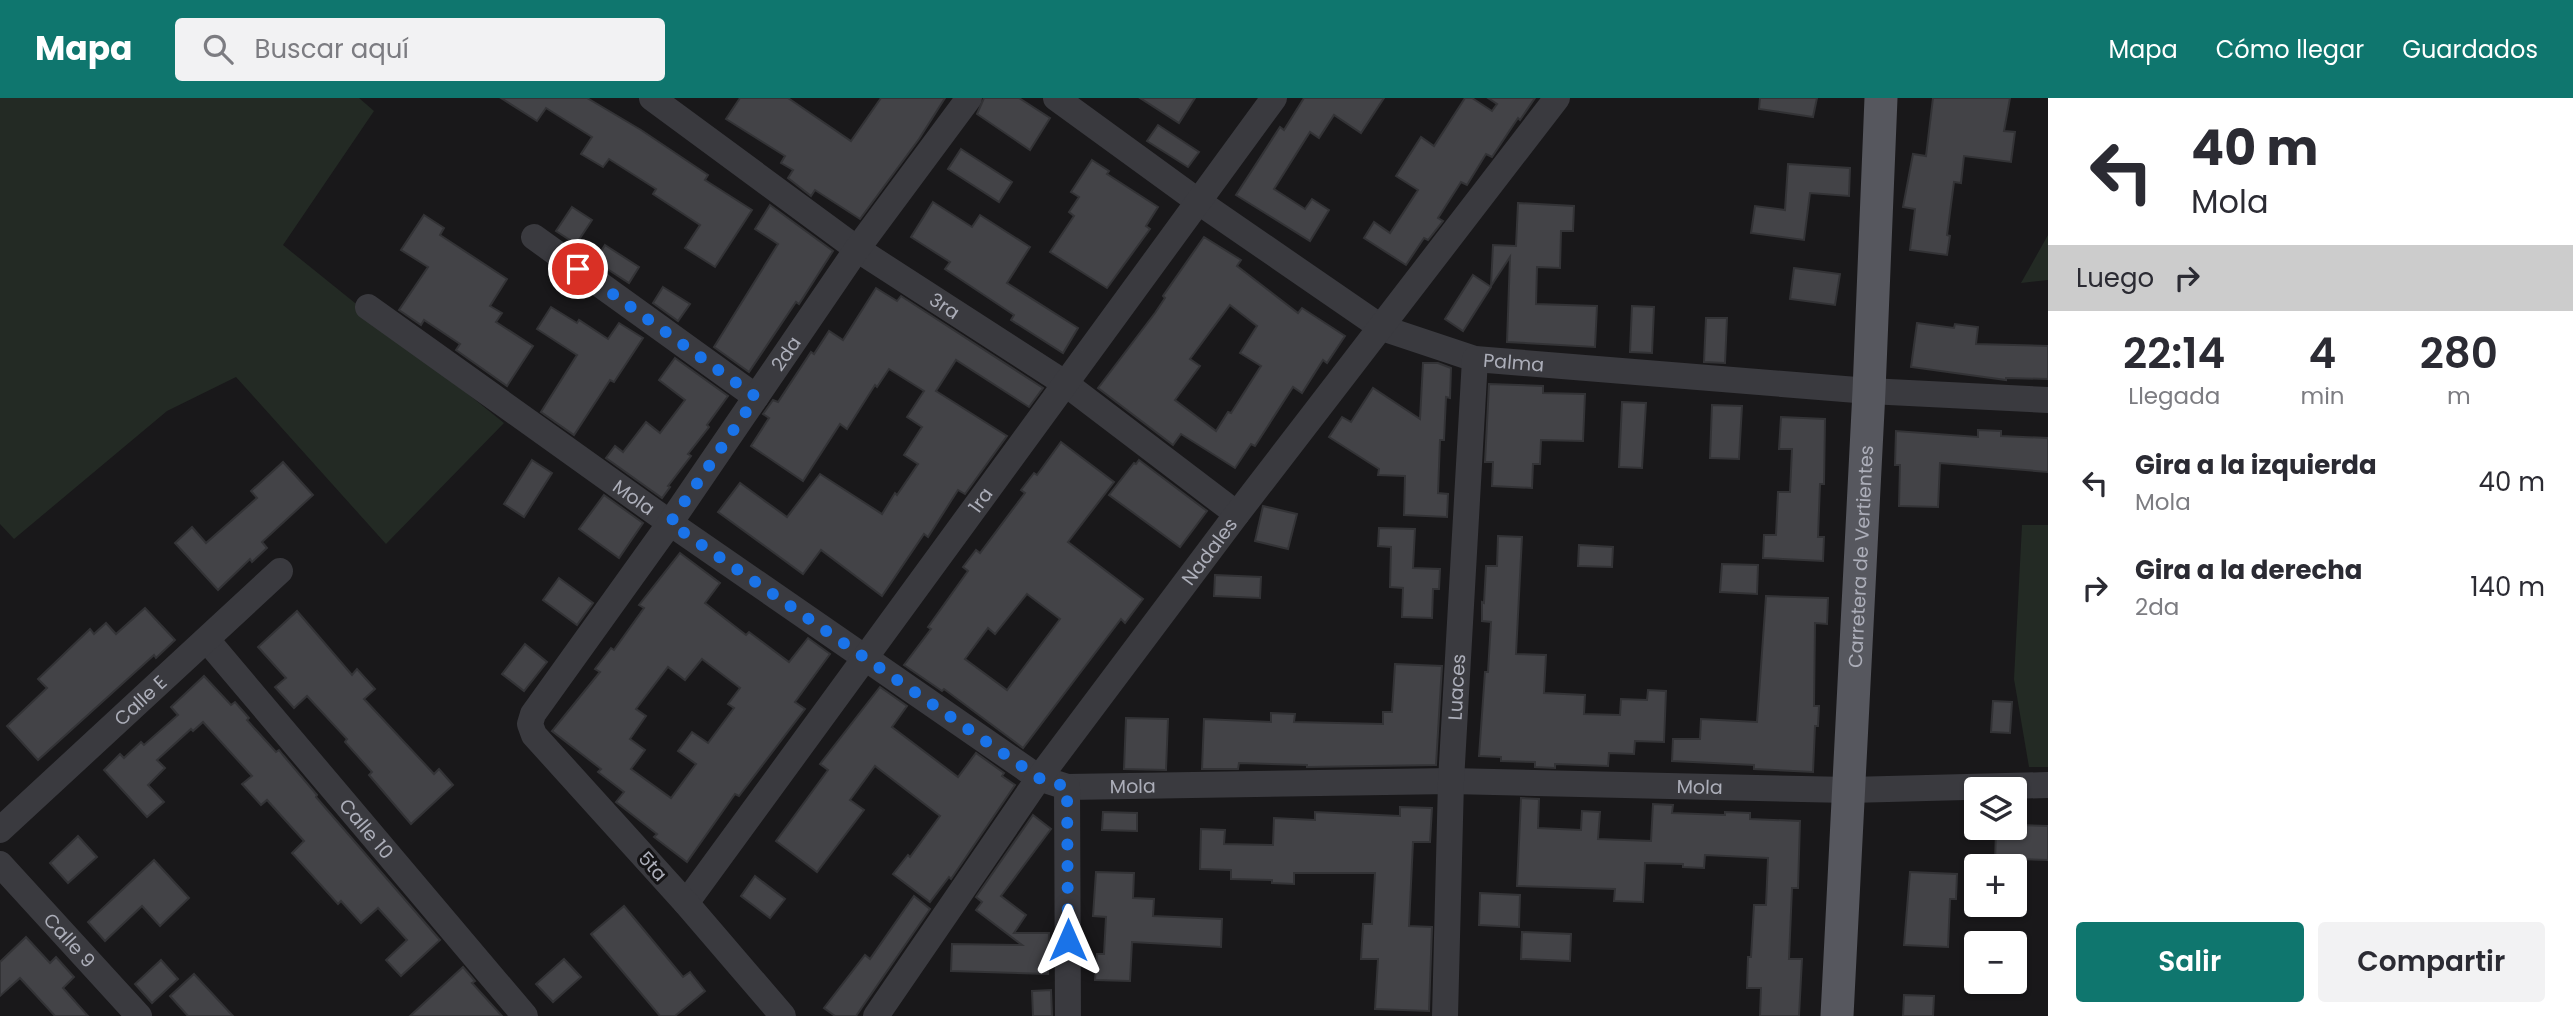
<!DOCTYPE html>
<html lang="es">
<head>
<meta charset="utf-8">
<style>
	:root { --surface:#fff; --page:#f2f2f3; --text:#2b2b33; --muted:#7c7c81; --accent:#0f766e }
	body { margin:0; font-family:Poppins,sans-serif; background:var(--page); color:var(--text); height:100vh; display:flex; flex-direction:column; font-size:26px; white-space:nowrap }
	* { box-sizing:border-box; margin:0 }
	p { font-size:23px; color:var(--muted) }
	.icon { flex:none; width:38px; height:38px; fill:none; stroke:currentColor; stroke-width:2; stroke-linecap:round; stroke-linejoin:round }
	.map { position:relative; flex:1; overflow:hidden }
	.drawer { display:flex; flex-direction:column; background:var(--surface); width:525px }
	.drawer>* { flex:none }
	.top-card { background:#fff; color:var(--text); overflow:hidden }
	.tools { position:absolute; left:1964px; top:679px; display:grid; gap:14px }
	.tools a { display:grid; place-items:center; width:63px; height:63px; border-radius:7px; background:var(--surface); box-shadow:0 2px 5px #0004; font-size:35px }
	.pin { position:absolute; display:grid; place-items:center; width:60px; height:60px; color:#fff; margin:-30px; border:4px solid #fff; border-radius:50%; box-shadow:0 2px 7px #0007 }
	.me { position:absolute; width:77px; margin:-38px; rotate:0deg; stroke-linejoin:round; filter:drop-shadow(0 0 5px #0008) }
	.turn { display:flex; align-items:center; gap:24px; height:147px; padding:0 28px; font-size:32px }
	.turn .icon { width:91px; height:91px; stroke-width:2.5 }
	.turn b { display:block; font-size:49px; line-height:60px }
	.then { display:flex; align-items:center; height:66px; padding:0 28px; background:#0003; gap:14px; font-size:26px }
	.eta { display:flex; justify-content:space-evenly; align-items:center; height:119px; text-align:center }
	.eta b { font-size:42px; font-weight:600; line-height:49px }
	.primary-button { display:flex; gap:14px; margin-top:auto; padding:14px 28px }
	.primary-button a { flex:1; height:80px; border-radius:7px; background:var(--accent); color:#fff; font-size:28px; font-weight:600; line-height:80px; text-align:center }
	.primary-button a+a { background:var(--page); color:var(--text) }
	ul { padding:0; list-style:none }
	li { display:flex; align-items:center; gap:21px; height:105px; padding:0 28px }
	li div { flex:1 }
	li b { display:block; font-size:26px }
	li em { font-style:normal }
	header { display:flex; align-items:center; gap:42px; box-sizing:border-box; height:98px; padding:0 35px; background:var(--accent); color:#fff }
	header strong { font-size:33px }
	nav { display:flex; gap:38px; margin-inline-start:auto; font-size:24px }
	.search { width:490px; height:63px; background:var(--page); display:flex; align-items:center; gap:18px; box-sizing:border-box; padding:0 24px; border-radius:7px; color:var(--muted); font-size:26px }
	main { display:flex; flex:1; min-height:0 }
	.map>svg:first-child { display:block }
	.green { fill:#232a24 }
	.building { fill:#434347; stroke:#333336; stroke-width:2; fill-rule:evenodd }
	.lines { fill:none; stroke-linecap:round; stroke-linejoin:round }
	.minor { stroke:#3a3a3f; stroke-width:26 }
	.major { stroke:#56575e; stroke-width:33 }
	.route { stroke:#1a73e8; stroke-width:12; stroke-dasharray:0 21.6 }
	.labels { text-anchor:middle; stroke-width:6; stroke-linejoin:round; paint-order:stroke }
	.street-label { font-size:19px; fill:#acaeb9; stroke:#141315 }
</style>
</head>
<body>
<header>
<strong>Mapa</strong>
<div class="search"><svg class="icon" aria-label="search" viewBox="0 0 24 24"><circle cx="10" cy="10" r="6"/><path d="M15 15l6 6"/></svg>Buscar aquí</div>
<nav><a>Mapa</a><a>Cómo llegar</a><a>Guardados</a></nav>
</header>
<main>
<div class="map">
<svg width="2048" height="918" viewBox="0 0 2048 918">
	<rect width="100%" height="100%" fill="#19181a"/>
	<g class="green">
		<path d="M0 0H359L374 13 283 147 504 325 386 446 236 279 167 313 14 441 0 426Z"/>
		<path d="M2048 137V182L2021 185Z"/>
		<path d="M2022 427H2048V669H2029L2014 581Z"/>
	</g>
	<g class="building">
		<path d="M501 0H587L641 32 708 77 705 82 752 112 715 169 685 150 700 127 653 96 656 91 609 61 603 69 581 56 592 39 546 10 537 23Z"/>
		<path d="M740 0H788L851 43 881 0H945L919 41 860 121 815 92 811 98 788 80 793 72 781 65 785 58 726 21Z"/>
		<path d="M984 0H1019L1050 20 1030 52 977 16Z"/>
		<path d="M1140 0H1195L1179 25Z"/>
		<path d="M1304 0H1384L1361 35 1334 17 1319 40 1310 34 1274 91 1305 111 1312 101 1329 112 1310 143 1236 97 1280 29 1284 32Z"/>
		<path d="M1465 0H1472L1492 13 1497 6 1488 0H1535L1520 22 1518 20 1492 59 1486 56 1467 87 1461 84 1438 120 1443 123 1428 142 1424 140 1406 167 1364 140 1374 124 1390 135 1418 92 1396 78 1421 39 1434 48Z"/>
		<path d="M1760 0H1817L1813 19 1759 11Z"/>
		<path d="M1933 0H2010L2004 33 2015 34 2011 64 1964 58 1961 85 1954 84 1947 137 1950 138 1947 157 1910 152 1915 111 1903 109 1913 56 1926 58Z"/>
		<path d="M1158 27 1199 54 1188 69 1147 43Z"/>
		<path d="M961 51 1012 84 999 104 948 71Z"/>
		<path d="M1092 62 1109 73 1107 76 1158 109 1146 128 1150 131 1107 190 1050 154 1074 118 1069 114 1079 99 1071 94Z"/>
		<path d="M1788 66 1850 70 1849 98 1810 95 1804 142 1751 135 1755 108 1785 112Z"/>
		<path d="M933 104 972 129 980 117 1030 149 1007 185 1078 230 1063 255 1011 222 1014 217 945 171 950 164 911 139Z"/>
		<path d="M1518 105 1574 108 1573 133H1561L1560 170 1537 169 1536 206 1597 208 1595 249 1507 244 1510 159 1491 188 1493 147 1516 148Z"/>
		<path d="M770 107 833 153 799 206 796 204 749 274 714 249 778 146 755 131Z"/>
		<path d="M572 109 592 122 576 146 556 133Z"/>
		<path d="M424 117 444 130 440 137 507 181 490 208 502 215 496 224 533 248 507 288 456 252 460 246 424 222 421 227 399 212 428 169 401 152Z"/>
		<path d="M1204 139 1241 162 1237 168 1298 215 1302 210 1345 238 1327 265 1323 262 1302 295 1293 289 1255 348 1251 346 1235 370 1181 336 1173 347 1098 290 1155 215 1165 200 1163 198ZM1230 207 1257 228 1240 255 1261 268 1231 315 1228 314 1216 333 1175 302 1200 268 1190 261Z"/>
		<path d="M605 147 639 169 629 185 595 163Z"/>
		<path d="M1794 170 1840 176 1835 207 1790 201Z"/>
		<path d="M1473 177 1491 189 1463 233 1445 221Z"/>
		<path d="M663 189 690 206 678 223 653 205Z"/>
		<path d="M876 190 897 203 901 198 1043 290 1029 309 956 262 936 293 1007 338 965 396 958 392 928 439 924 436 882 498 821 452 803 476 718 414 740 385 787 419 820 376 882 416 895 395 897 397 918 366 904 357 922 329 907 319 924 293 889 271 877 289 875 287 847 331 840 326 803 383 751 348 769 320 763 316 773 302 778 304 811 254 814 256 829 233 843 242Z"/>
		<path d="M1632 208 1654 209 1652 255 1630 254Z"/>
		<path d="M551 209 577 225 579 222 608 241 619 225 643 240 614 284 610 282 574 337 541 314 577 257 537 231Z"/>
		<path d="M1706 220H1727L1725 265 1704 264Z"/>
		<path d="M1917 225 1954 230 1955 226 1978 229 1976 246 2048 248V281L2006 280V282L1911 269Z"/>
		<path d="M675 260 728 298 707 327 709 329 688 356 691 358 668 388 670 389 662 400 606 360 615 348 623 354 646 324 660 335 685 302 659 282Z"/>
		<path d="M1423 265H1438L1451 270 1450 300 1446 299 1444 342H1440L1438 395 1448 396 1447 419 1404 417 1405 378 1378 377 1379 371 1329 339 1342 319 1351 324 1373 290 1420 321Z"/>
		<path d="M1489 286 1543 288V295L1585 296 1583 343 1541 342 1540 366H1533L1532 390 1492 388 1493 364H1485Z"/>
		<path d="M1622 304 1646 305 1642 370 1619 369Z"/>
		<path d="M1712 307 1742 308 1739 361 1710 360Z"/>
		<path d="M1781 319 1825 321 1824 386H1820L1818 439H1824L1823 463 1763 460 1764 437H1776L1778 394H1790L1792 351H1779Z"/>
		<path d="M1978 332 2001 333V338L2048 340V374L1940 365 1938 409 1899 408 1900 367H1895L1896 333 1978 339Z"/>
		<path d="M1061 344 1114 384 1068 444 1143 501 1125 525 1121 521 1023 650 944 591 942 593 904 567 931 531 928 529 968 473 963 469 976 452 980 455 1025 395 1021 392 1034 375 1037 377ZM1027 496 1060 521 1007 592 965 561 988 530 995 536Z"/>
		<path d="M532 362 552 375 524 419 504 406Z"/>
		<path d="M1139 362 1207 413 1180 449 1109 397 1134 365 1136 366Z"/>
		<path d="M283 364 313 397 262 444 267 450 252 464 250 461 218 492 175 445 192 429 206 445 257 400 251 393Z"/>
		<path d="M604 397 643 425 619 460 579 431Z"/>
		<path d="M1263 408 1297 416 1288 451 1255 443Z"/>
		<path d="M1379 430 1415 431 1413 470 1440 471 1439 491H1433L1432 520 1402 519 1403 490 1390 489 1391 449 1378 448Z"/>
		<path d="M1498 438 1522 439 1516 556 1546 557 1544 595 1585 597 1584 616 1620 617 1621 601 1647 602 1648 592 1666 593 1664 644 1635 643 1634 656 1609 655 1608 668 1555 666V670L1535 669V664L1501 663V659L1479 658 1485 574H1488L1491 524 1482 523V504L1484 505 1486 468H1497Z"/>
		<path d="M1579 447 1613 449 1612 469 1578 468Z"/>
		<path d="M680 455 720 485 705 505 746 537 749 534 789 564 808 540 830 556 795 604 805 611 739 698 735 696 687 764 654 739 657 736 616 704 624 694 598 674 601 671 552 633 600 574 595 571 611 550 614 552 644 510 639 507ZM702 561 740 590 728 606 734 610 708 645 692 634 678 653 696 666 671 700 631 671 645 652 630 641 646 618 636 611 668 569 685 582Z"/>
		<path d="M1722 466 1758 467 1757 496 1720 494Z"/>
		<path d="M1215 477 1261 479 1260 500 1214 498Z"/>
		<path d="M559 480 593 505 577 527 543 502Z"/>
		<path d="M1766 498 1828 500 1827 526 1815 525 1814 608H1819L1818 628H1815L1813 674 1754 671V667L1672 663 1673 641H1700L1701 621 1757 624Z"/>
		<path d="M145 510 175 542 156 560 154 557 38 662 7 628 47 590 38 581 90 531 94 536 106 525 116 536Z"/>
		<path d="M297 513 352 577 357 571 375 591 364 601 434 676 439 671 453 687 411 726 369 677 372 674 345 644 347 641 307 598 294 610 275 589 286 580 258 549Z"/>
		<path d="M525 546 547 564 524 593 502 576Z"/>
		<path d="M1395 566 1442 568 1436 667 1307 669V667L1239 665 1238 671H1202L1204 621 1271 624V615L1295 616 1294 624 1383 626V614H1392Z"/>
		<path d="M204 578 231 607 235 604 249 620 247 622 276 654 279 652 283 657 317 697 316 699 440 842 401 878 386 862 407 842 378 810 361 825 341 803 338 806 292 755 304 743 267 702 261 707 242 686 252 678 203 624 193 633 191 631 157 662 165 670 148 687 164 704 147 719 104 672 120 656 124 660 141 644 144 647 178 617 171 609Z"/>
		<path d="M880 589 907 608 892 629 958 679 976 655 1004 675 1002 678 1015 687 951 781 949 779 930 804 893 776 908 757 910 759 940 718 875 668 850 702 864 712 817 774 776 743 828 672 820 666Z"/>
		<path d="M1993 603 2012 604 2010 635 1991 634Z"/>
		<path d="M1126 620 1168 621 1166 672 1124 671Z"/>
		<path d="M1521 700 1539 701 1538 730 1581 732 1582 713 1600 714 1598 741 1651 743 1653 706 1673 707 1672 715 1725 717V714L1750 715V721L1800 723 1798 790H1792L1789 861H1802L1799 918H1760L1761 890H1747L1748 859H1751L1754 807H1766L1768 760 1705 757 1704 770 1683 769V766L1645 765 1643 804 1614 803 1615 791 1517 788Z"/>
		<path d="M1400 709 1432 710 1430 744H1413L1409 828 1432 829 1429 913 1375 911 1378 861H1361L1363 826H1372L1375 775H1294V786L1272 785V782L1231 781V772L1200 771 1201 731 1225 732 1224 746 1273 747 1274 720 1315 722V714L1400 718Z"/>
		<path d="M1103 714 1137 715V733L1102 732Z"/>
		<path d="M1033 717 1051 731 1001 798 1026 817 1014 835H1049L1048 876 951 873 952 846 1022 847 976 812 982 804 976 799Z"/>
		<path d="M2014 727 2048 728V762L2017 761V768H1995L1996 730H2014Z"/>
		<path d="M78 738 97 759 68 785 50 765Z"/>
		<path d="M154 762 189 800 160 828 142 808 105 843 88 824Z"/>
		<path d="M1096 774 1134 775 1133 800 1154 801 1153 818 1222 821 1221 849 1132 844 1130 883 1095 882 1097 856H1104L1106 819 1093 818Z"/>
		<path d="M1910 774 1957 776 1956 801H1950L1948 849 1904 847Z"/>
		<path d="M755 778 785 801 770 820 741 798Z"/>
		<path d="M1480 795 1520 797 1519 829 1479 827Z"/>
		<path d="M914 798 930 811 856 918H835L824 910 865 857 870 861Z"/>
		<path d="M624 808 683 879 690 874 705 893 675 918H660L591 836Z"/>
		<path d="M1522 834 1571 836 1570 863 1521 861Z"/>
		<path d="M26 839 50 865 56 859 74 879 63 890 88 918H55L20 880 0 898V864Z"/>
		<path d="M564 861 581 879 553 904 536 886Z"/>
		<path d="M161 862 178 881 152 905 135 886Z"/>
		<path d="M463 869 475 883 472 885 502 918H410Z"/>
		<path d="M194 876 233 918H188L170 898Z"/>
		<path d="M1051 892 1052 918H1033L1032 893Z"/>
		<path d="M1904 897 1934 898 1933 918H1903Z"/>
	</g>
	<g class="lines">
		<g class="minor">
			<path id="s1" d="M652 0 857 151 1066 286 1237 416"/>
			<path id="s2" d="M1056 0 1199 104 1382 230 1475 261 1869 293 2048 302"/>
			<path d="M534 139 756 299"/>
			<path id="s3" d="M368 209 670 425 1039 680 1067 689 1451 683 1849 692 2048 687"/>
			<path id="s4" d="M207 542 525 918"/>
			<path d="M1067 689 1068 918"/>
			<path id="s5" d="M0 732 280 473"/>
			<path id="s6" d="M0 766 139 918"/>
			<path id="s7" d="M686 805 1274 0"/>
			<path id="s8" d="M783 918 686 805 534 637 530 626 533 616 670 425 857 151 969 0"/>
			<path id="s9" d="M876 918 1039 680 1237 416 1557 0"/>
			<path id="s10" d="M1445 918 1451 683 1475 261"/>
		</g>
		<path class="major" id="s11" d="M1837 918 1869 293 1881 0"/>
	</g>
	<g class="lines">
		<path class="route" d="M578 171 756 299 670 425 1039 680 1067 689 1068 842"/>
	</g>
	<g class="labels">
		<g class="street-label">
			<text dy="7" stroke="none"><textPath href="#s1" startOffset="359">3ra</textPath></text>
			<text dy="7" stroke="none"><textPath href="#s8" startOffset="838">2da</textPath></text>
			<text dy="7" stroke="none"><textPath href="#s2" startOffset="536">Palma</textPath></text>
			<text dy="7" stroke="none"><textPath href="#s3" startOffset="327">Mola</textPath></text>
			<text dy="7" stroke="none"><textPath href="#s7" startOffset="499">1ra</textPath></text>
			<text dy="7" stroke="none"><textPath href="#s9" startOffset="572">Nadales</textPath></text>
			<text dy="7" stroke="none"><textPath href="#s11" startOffset="460">Carretera de Vertientes</textPath></text>
			<text dy="7" stroke="none"><textPath href="#s10" startOffset="329">Luaces</textPath></text>
			<text dy="7" stroke="none"><textPath href="#s5" startOffset="191">Calle E</textPath></text>
			<text dy="7" stroke="none"><textPath href="#s3" startOffset="915">Mola</textPath></text>
			<text dy="7" stroke="none"><textPath href="#s3" startOffset="1482">Mola</textPath></text>
			<text dy="7" stroke="none"><textPath href="#s4" startOffset="247">Calle 10</textPath></text>
			<text transform="translate(653 768) rotate(48)" y="7">5ta</text>
			<text dy="7" stroke="none"><textPath href="#s6" startOffset="103">Calle 9</textPath></text>
		</g>
	</g>
</svg>
<div class="tools">
<a><svg class="icon" aria-label="layers" viewBox="0 0 24 24"><path d="M12 4l9 5-9 5-9-5zM3 14l9 5 9-5"/></svg></a>
<a>+</a>
<a>−</a>
</div>
<div class="pin" style="left:578px;top:171px;background:#d93025"><svg class="icon" aria-label="arrive" viewBox="0 0 24 24"><path d="M6 21V4h12l-3 4 3 4H6"/></svg></div>
<svg class="me" style="left:1068px;top:842px" viewBox="-20 -20 40 40"><path d="M0-17L14 15 0 8-14 15z" fill="#1a73e8" stroke="#fff" stroke-width="4"/></svg>
</div>
<section class="drawer">
<div class="top-card">
<div class="turn"><svg class="icon" aria-label="left" viewBox="0 0 24 24"><path d="M17 20v-9H6M10 6l-5 5 5 5"/></svg><div><b>40 m</b>Mola</div></div>
<div class="then">Luego<svg class="icon" aria-label="right" viewBox="0 0 24 24"><path d="M7 20v-9h11M14 6l5 5-5 5"/></svg></div>
</div>
<div class="eta">
<div><b>22:14</b><p>Llegada</p></div>
<div><b>4</b><p>min</p></div>
<div><b>280</b><p>m</p></div>
</div>
<ul>
<li><svg class="icon" aria-label="left" viewBox="0 0 24 24"><path d="M17 20v-9H6M10 6l-5 5 5 5"/></svg><div><b>Gira a la izquierda</b><p>Mola</p></div><em>40 m</em></li>
<li><svg class="icon" aria-label="right" viewBox="0 0 24 24"><path d="M7 20v-9h11M14 6l5 5-5 5"/></svg><div><b>Gira a la derecha</b><p>2da</p></div><em>140 m</em></li>
</ul>
<div class="primary-button"><a>Salir</a><a>Compartir</a></div>
</section>
</main>
</body>
</html>
